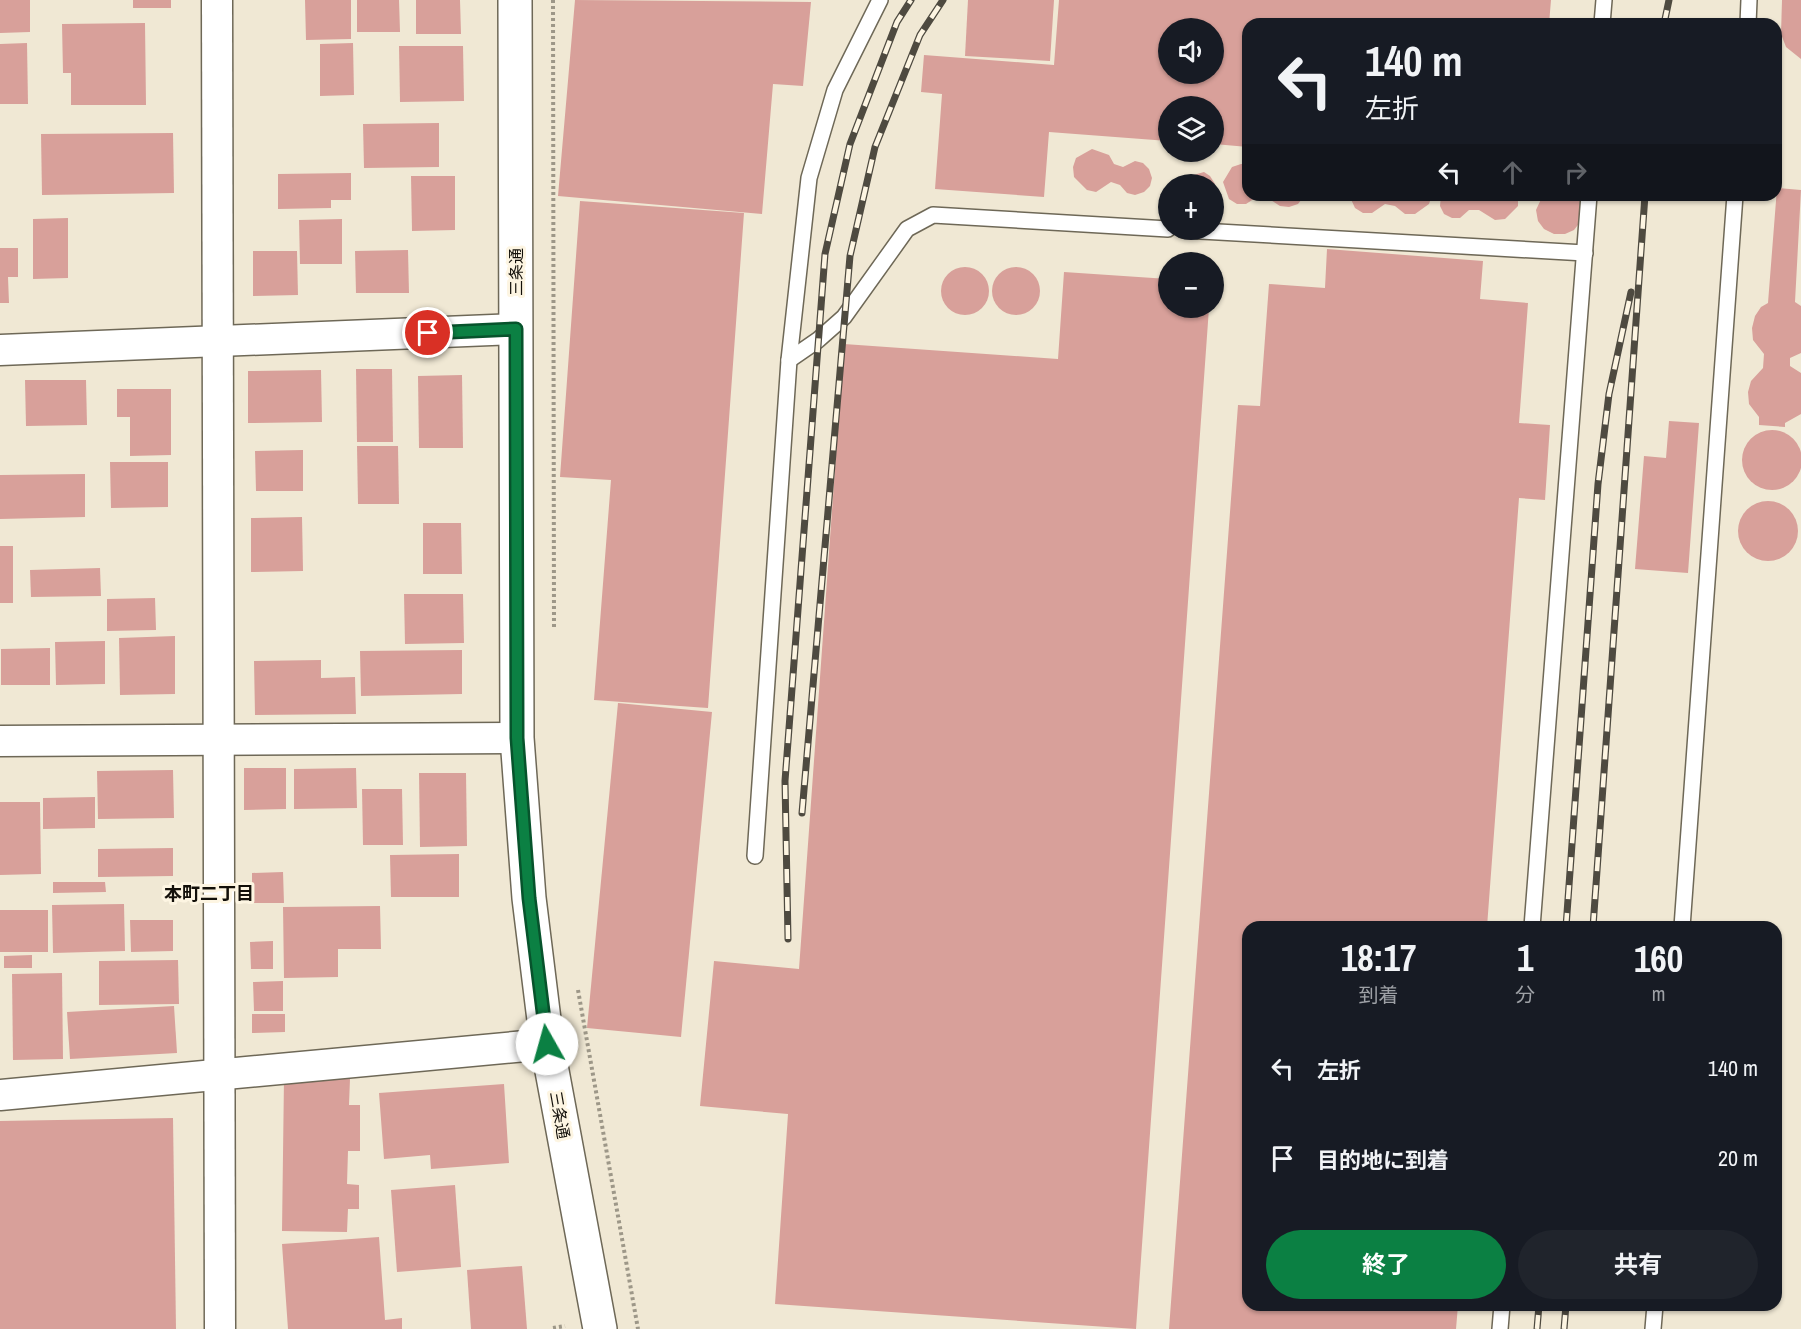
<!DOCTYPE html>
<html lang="ja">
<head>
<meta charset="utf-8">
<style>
	:root { --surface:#171b24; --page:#20242c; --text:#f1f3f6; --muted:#9ea1a6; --accent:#0b8043 }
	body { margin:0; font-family:"Archivo Narrow","Noto Sans JP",sans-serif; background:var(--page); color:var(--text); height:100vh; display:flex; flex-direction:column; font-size:22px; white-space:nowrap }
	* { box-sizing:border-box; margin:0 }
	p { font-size:20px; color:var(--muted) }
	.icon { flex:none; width:33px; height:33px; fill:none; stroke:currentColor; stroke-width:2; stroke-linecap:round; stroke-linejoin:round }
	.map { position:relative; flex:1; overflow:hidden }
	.sheet { position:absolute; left:1242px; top:921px; width:540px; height:390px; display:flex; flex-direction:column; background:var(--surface); border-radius:18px; box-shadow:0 2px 4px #0004 }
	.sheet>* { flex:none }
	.guide { position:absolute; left:1242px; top:18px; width:540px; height:183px; border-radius:18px; box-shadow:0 2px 4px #0004; background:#171b24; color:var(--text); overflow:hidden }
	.fabs { position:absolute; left:1158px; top:18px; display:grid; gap:12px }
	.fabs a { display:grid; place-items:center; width:66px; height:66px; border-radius:50%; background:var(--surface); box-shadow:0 2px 4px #0004; font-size:30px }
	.pin { position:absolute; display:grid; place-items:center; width:51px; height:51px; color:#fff; margin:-26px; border:3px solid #fff; border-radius:50%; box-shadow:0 2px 6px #0007 }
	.me { position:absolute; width:66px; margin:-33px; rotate:353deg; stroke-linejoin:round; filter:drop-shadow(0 0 4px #0008) }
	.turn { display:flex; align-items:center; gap:21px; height:126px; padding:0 24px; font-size:27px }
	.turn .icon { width:78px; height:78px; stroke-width:2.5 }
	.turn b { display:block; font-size:42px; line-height:51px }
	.lanes { display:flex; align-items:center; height:57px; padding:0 24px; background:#0003; justify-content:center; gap:30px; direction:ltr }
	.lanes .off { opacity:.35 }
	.eta { display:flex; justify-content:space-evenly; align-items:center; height:102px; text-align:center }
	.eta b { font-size:36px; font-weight:700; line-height:42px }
	.action { display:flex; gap:12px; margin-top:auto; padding:12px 24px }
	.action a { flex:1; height:69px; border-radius:36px; background:var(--accent); color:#fff; font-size:24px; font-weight:700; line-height:69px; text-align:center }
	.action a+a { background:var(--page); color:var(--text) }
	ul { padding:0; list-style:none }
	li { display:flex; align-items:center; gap:18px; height:90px; padding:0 24px }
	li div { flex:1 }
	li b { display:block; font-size:22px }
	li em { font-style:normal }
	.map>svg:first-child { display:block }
	.building { fill:#d8a09a; fill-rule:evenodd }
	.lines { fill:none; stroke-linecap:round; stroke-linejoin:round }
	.lane-casing { stroke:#6e6857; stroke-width:18 }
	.street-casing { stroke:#6e6857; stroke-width:33 }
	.secondary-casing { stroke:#6e6857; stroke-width:36 }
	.path { stroke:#9d9788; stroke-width:4; stroke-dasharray:3 3; stroke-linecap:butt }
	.lane { stroke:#fff; stroke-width:15 }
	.street { stroke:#fff; stroke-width:30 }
	.secondary { stroke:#fff; stroke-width:33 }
	.rail-casing { stroke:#4e4a40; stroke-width:7 }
	.rail { stroke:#fdf5e2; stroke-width:4.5; stroke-dasharray:14; stroke-linecap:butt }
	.route-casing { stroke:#07532c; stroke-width:15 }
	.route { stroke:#0b8043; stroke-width:10 }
	.labels { text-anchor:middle; stroke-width:6; stroke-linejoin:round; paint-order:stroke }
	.street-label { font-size:16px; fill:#120f09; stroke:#fdf5e2 }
	.neighbourhood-label { font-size:18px; font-weight:bold; fill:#120f09; stroke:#fdf5e2 }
</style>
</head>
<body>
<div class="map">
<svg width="1801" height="1329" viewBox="0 0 1801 1329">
	<rect width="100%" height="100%" fill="#f0e8d4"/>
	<g class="building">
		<path d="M0 0H30V32L0 33Z"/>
		<rect x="133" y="0" width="38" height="8"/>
		<path d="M305 0H351V39L306 40Z"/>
		<path d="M357 0H399L400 32H357Z"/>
		<path d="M416 0H460L461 34H416Z"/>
		<path d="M575 0 811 2 803 86 773 84 762 214 558 196Z"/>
		<path d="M968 0H1054L1050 61 965 56Z"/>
		<path d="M1059 0H1551L1549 24H1248V147L1214 144V106H1168V141L1049 132 1044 197 935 189 942 94 921 92 924 55 1054 65ZM1168 28H1214V74H1168Z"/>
		<path d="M1782 0H1801V59L1786 47 1781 34Z"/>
		<path d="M145 23 146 105H71V73H63L62 24Z"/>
		<path d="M27 43 28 104H0V44Z"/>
		<path d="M353 43 354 95 320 96V44Z"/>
		<path d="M399 46H463L464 101 400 102Z"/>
		<path d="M439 123V167L364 168 363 124Z"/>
		<path d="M173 133 174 193 42 195 41 134Z"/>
		<path d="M1092 149 1109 155 1114 164 1123 167 1135 161 1143 163 1149 169 1152 178 1150 186 1144 192 1135 195 1127 193 1120 185 1111 182 1096 192 1087 190 1074 177 1073 167 1076 158Z"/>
		<path d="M1241 164H1248V195H1260L1246 204H1237L1229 199 1223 182 1232 167Z"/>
		<path d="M1204 172 1210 176 1215 184H1186L1190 176Z"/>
		<path d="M351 173V200H331V208L278 209V174Z"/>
		<path d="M411 176H455V230L412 231Z"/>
		<path d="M1777 188 1801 190 1795 302 1801 306V353L1790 358V366L1801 373V414L1785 423V427L1759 425V417L1749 404 1748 392 1751 381 1763 368 1764 354 1753 340 1752 328 1755 316 1761 307 1768 303Z"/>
		<path d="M1263 195H1305L1298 204 1289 207 1280 206Z"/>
		<path d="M1349 195H1432L1429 204 1415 214H1405L1395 206 1385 204 1372 213H1363L1355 208Z"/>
		<path d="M1441 195H1518V206L1505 219 1495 220 1479 210H1469L1460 218H1452L1444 214 1440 206Z"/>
		<path d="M1543 195H1577L1581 201V221L1574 230 1565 234H1554L1544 229 1538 221 1536 210Z"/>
		<path d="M580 201 744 213 708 708 594 700 611 480 560 477Z"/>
		<path d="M68 218V278L33 279V219Z"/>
		<path d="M342 219V264H300L299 220Z"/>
		<path d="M0 248H18V277H8L9 303H0Z"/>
		<path d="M1327 249 1483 261 1480 299 1528 303 1519 423 1550 425 1545 500 1519 498 1487 927H1248V1305H1458L1456 1329H1169L1238 405 1260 406 1269 284 1325 288Z"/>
		<path d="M408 250 409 293H356L355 251Z"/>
		<path d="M253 251H297L298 295 253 296Z"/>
		<circle cx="1016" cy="291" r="24"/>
		<circle cx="965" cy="291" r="24"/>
		<path d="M1064 272 1168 279V308H1209L1136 1329 775 1304 788 1114 700 1106 714 961 799 969 844 344 1058 359Z"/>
		<path d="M356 369H392L393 442H357Z"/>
		<path d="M321 370 322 422 248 423V371Z"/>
		<path d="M462 375 463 448H419L418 376Z"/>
		<path d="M25 380H86L87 425 26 426Z"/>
		<path d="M117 389H171V455L130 456V417H117Z"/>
		<path d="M1669 421 1699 423 1688 573 1635 569 1644 456 1666 458Z"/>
		<circle cx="1772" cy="460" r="30"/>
		<path d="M357 446H398L399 504H358Z"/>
		<path d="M303 450V491H256L255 451Z"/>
		<path d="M110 462H168V507L111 508Z"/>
		<path d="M85 474V517L0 519V475Z"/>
		<circle cx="1768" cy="531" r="30"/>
		<path d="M302 517 303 571 251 572V518Z"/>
		<path d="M423 523H461L462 574H423Z"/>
		<rect x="0" y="546" width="13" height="57"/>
		<path d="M100 568 101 596 31 597 30 570Z"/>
		<path d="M404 594H463L464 643 405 644Z"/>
		<path d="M155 598 156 630 107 631V599Z"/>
		<path d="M175 636V694L120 695 119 638Z"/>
		<path d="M105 641V684L56 685 55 642Z"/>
		<path d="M50 648V685H1V649Z"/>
		<path d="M462 650V694L361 696 360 651Z"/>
		<path d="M321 660V678L355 677 356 714 255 715 254 661Z"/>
		<path d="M618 703 712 712 681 1037 587 1028Z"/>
		<path d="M244 768H286V809L244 810Z"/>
		<path d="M356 768 357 808 294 809V769Z"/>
		<path d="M173 770 174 818 98 819 97 771Z"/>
		<path d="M419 773H466L467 846 420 847Z"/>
		<path d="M362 789H402L403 845H363Z"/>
		<path d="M95 797V828L43 829V798Z"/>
		<path d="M0 802H40L41 874 0 875Z"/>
		<path d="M173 848V876L98 877V849Z"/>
		<path d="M459 854V897H391L390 855Z"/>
		<path d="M283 872 284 903H252V873Z"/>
		<path d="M53 882H105L106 892 53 893Z"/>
		<path d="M124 904 125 951 53 953 52 905Z"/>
		<path d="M380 906 381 949H338V977L284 978 283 907Z"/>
		<rect x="0" y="910" width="48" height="42"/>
		<path d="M130 920H173V951L131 952Z"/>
		<path d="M273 941V969H251L250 942Z"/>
		<path d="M32 955V968H4V956Z"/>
		<path d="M178 960 179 1004 99 1005V961Z"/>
		<path d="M62 973 63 1059 13 1060 12 974Z"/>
		<path d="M283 981V1011H254L253 982Z"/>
		<path d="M174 1006 177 1053 70 1059 67 1012Z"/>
		<path d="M252 1014H285V1032L252 1033Z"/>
		<path d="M284 1078 350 1079 349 1105H360V1151H348L347 1184 359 1185V1209H348L347 1232 282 1231Z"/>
		<path d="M504 1084 509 1163 431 1169 430 1155 384 1159 379 1093Z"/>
		<path d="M173 1118 176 1329H0V1121Z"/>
		<path d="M455 1185 461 1267 397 1272 391 1190Z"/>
		<path d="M379 1237 385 1320 402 1318V1329H288L282 1244Z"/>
		<path d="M522 1266 527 1329H471L467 1270Z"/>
	</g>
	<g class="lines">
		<defs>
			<g id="lane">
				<path d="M1602 24 1604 0"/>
				<path d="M1748 24 1749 0"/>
				<path d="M1183 230 1585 253"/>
				<path d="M789 360 818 340 844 317 907 229 933 215 1168 229"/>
				<path d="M755 856 789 360 809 178 835 90 880 0"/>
				<path d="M1532 927 1589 195"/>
				<path d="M1682 927 1735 195"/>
				<path d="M1500 1329 1502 1305"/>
				<path d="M1653 1329 1655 1305"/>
			</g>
			<g id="street">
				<path d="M217 0 220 1329"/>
				<path d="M0 350 516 329"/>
				<path d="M0 741 517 738"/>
				<path d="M0 1095 547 1044"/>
			</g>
			<path id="secondary" d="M515 0 517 738 529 898 547 1044 600 1329"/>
		</defs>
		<use href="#lane" class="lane-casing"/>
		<use href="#street" class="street-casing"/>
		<use href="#secondary" class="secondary-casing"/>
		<g class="path">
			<path d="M553 0 554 628"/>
			<path d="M578 990 638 1329"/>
			<path d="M553 1328 565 1326"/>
		</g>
		<use href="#lane" class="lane"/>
		<use href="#street" class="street"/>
		<use href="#secondary" class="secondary"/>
		<defs>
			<g id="rail">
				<path d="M1664 24 1669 0"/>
				<path d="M802 813 850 256 875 147 920 35 943 0"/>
				<path d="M1566 927 1598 484 1609 394 1631 292"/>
				<path d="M1593 927 1645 195"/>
				<path d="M788 939 785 781 825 254 850 144 897 22 911 0"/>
				<path d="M1537 1329 1539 1305"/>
				<path d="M1564 1329 1566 1305"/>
			</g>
		</defs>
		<use href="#rail" class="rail-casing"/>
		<use href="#rail" class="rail"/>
	</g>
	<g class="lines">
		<defs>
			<path id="route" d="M428 333 516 329 517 738 529 898 547 1044"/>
		</defs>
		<use href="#route" class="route-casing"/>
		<use href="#route" class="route"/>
	</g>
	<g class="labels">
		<g class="street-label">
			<text transform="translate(516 272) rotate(-90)" y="6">三条通</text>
			<text transform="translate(560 1115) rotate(80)" y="6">三条通</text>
		</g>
		<g class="neighbourhood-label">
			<text x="209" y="900">本町二丁目</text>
		</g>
	</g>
</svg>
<div class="fabs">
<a><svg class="icon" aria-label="sound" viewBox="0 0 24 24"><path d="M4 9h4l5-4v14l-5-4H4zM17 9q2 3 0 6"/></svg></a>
<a><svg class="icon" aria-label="layers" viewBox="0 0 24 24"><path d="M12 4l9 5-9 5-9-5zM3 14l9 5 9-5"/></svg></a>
<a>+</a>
<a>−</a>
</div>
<div class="pin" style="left:428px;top:333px;background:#d93025"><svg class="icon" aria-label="arrive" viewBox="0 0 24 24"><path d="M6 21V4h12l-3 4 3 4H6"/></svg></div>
<svg class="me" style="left:547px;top:1044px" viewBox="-20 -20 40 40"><circle r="19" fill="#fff"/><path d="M0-13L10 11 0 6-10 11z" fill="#0b8043"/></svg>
<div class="guide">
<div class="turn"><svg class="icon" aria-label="left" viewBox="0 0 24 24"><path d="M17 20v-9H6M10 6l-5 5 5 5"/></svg><div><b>140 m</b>左折</div></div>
<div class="lanes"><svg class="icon" aria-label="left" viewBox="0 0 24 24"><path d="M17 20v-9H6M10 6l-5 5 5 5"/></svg><svg class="icon off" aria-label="ahead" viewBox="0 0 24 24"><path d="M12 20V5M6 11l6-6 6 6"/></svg><svg class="icon off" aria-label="right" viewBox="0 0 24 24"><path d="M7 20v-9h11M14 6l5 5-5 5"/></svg></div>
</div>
<section class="sheet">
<div class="eta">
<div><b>18:17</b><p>到着</p></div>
<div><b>1</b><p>分</p></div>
<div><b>160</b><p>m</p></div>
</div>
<ul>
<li><svg class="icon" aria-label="left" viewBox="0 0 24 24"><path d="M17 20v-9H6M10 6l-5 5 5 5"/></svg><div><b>左折</b></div><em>140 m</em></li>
<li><svg class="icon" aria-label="arrive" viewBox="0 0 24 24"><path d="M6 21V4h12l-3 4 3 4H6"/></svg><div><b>目的地に到着</b></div><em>20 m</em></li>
</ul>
<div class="action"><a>終了</a><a>共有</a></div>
</section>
</div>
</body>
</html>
